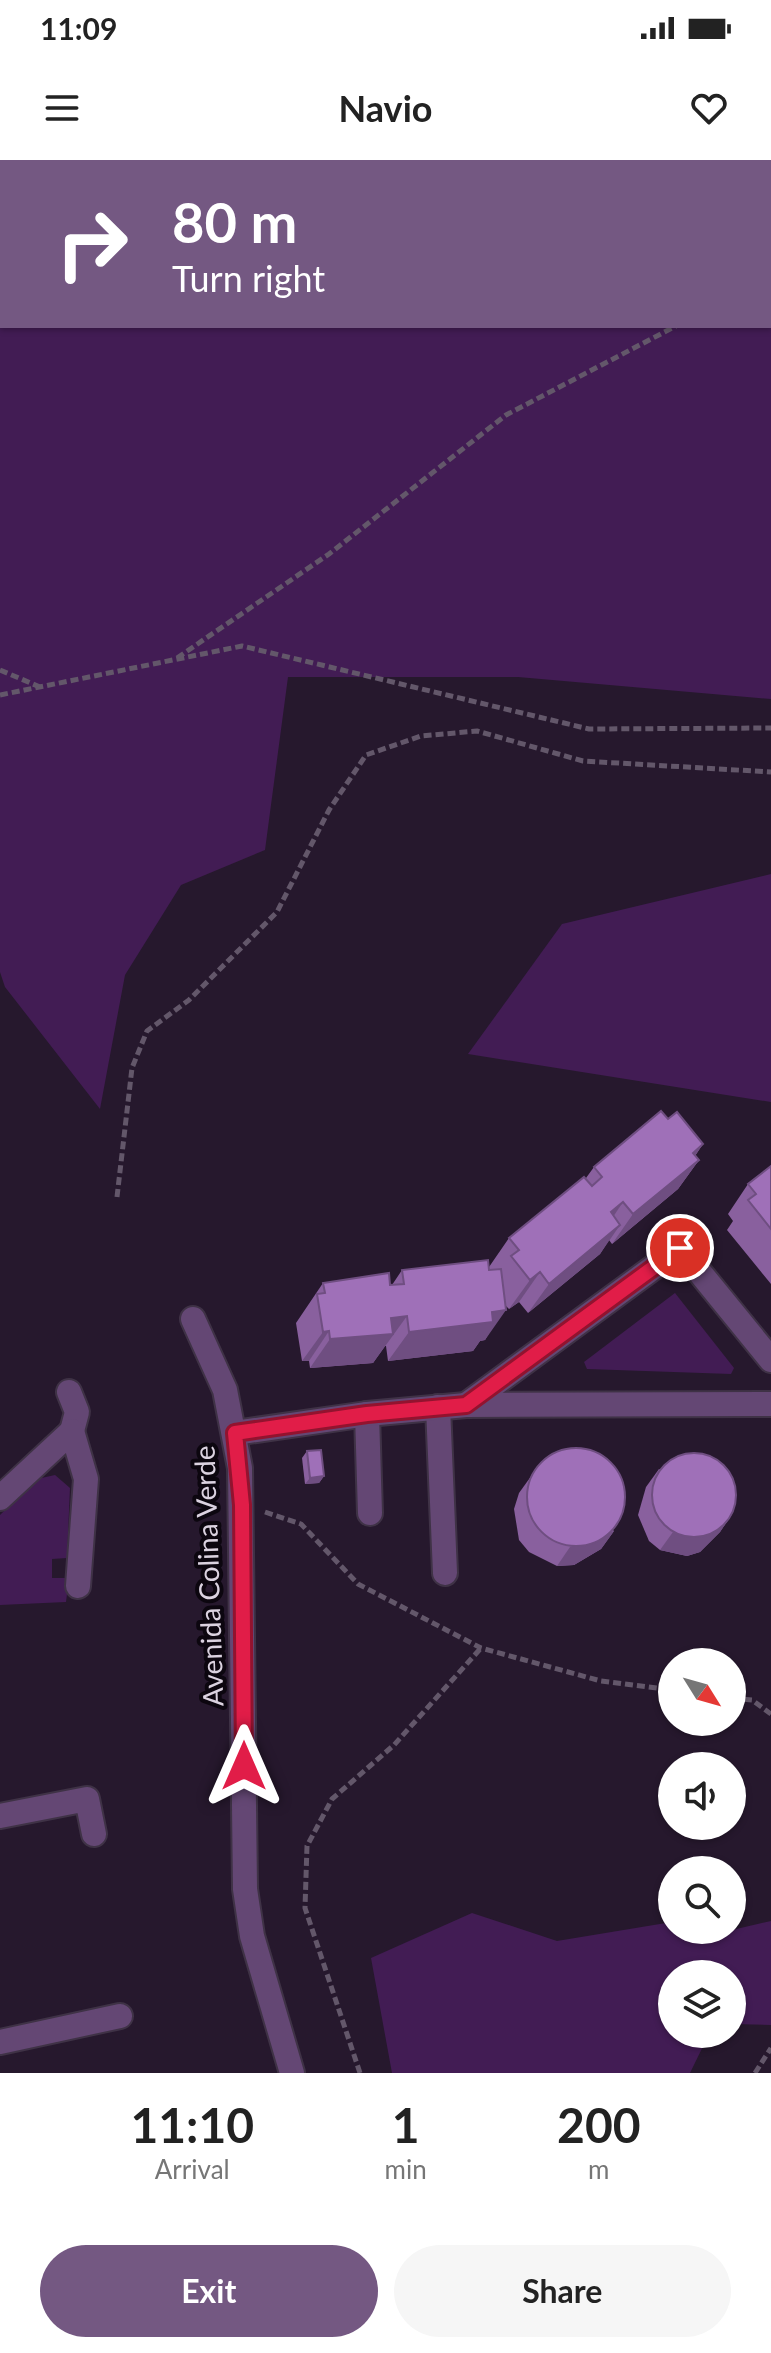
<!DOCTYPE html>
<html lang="en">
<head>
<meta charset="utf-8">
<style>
	:root { --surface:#fff; --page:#f6f6f6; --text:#222; --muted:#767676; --accent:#745882 }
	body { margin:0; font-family:Lato,sans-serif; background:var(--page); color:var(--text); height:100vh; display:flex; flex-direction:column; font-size:30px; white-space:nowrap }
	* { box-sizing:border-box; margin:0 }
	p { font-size:26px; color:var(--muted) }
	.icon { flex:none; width:44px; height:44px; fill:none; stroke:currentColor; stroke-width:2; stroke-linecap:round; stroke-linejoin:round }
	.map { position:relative; height:1913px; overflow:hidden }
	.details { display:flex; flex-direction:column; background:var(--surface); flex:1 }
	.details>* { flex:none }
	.hud { position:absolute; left:0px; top:0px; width:772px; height:168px; box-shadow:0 2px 6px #0004; background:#745882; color:#fff; overflow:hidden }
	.needle { width:52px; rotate:127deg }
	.tools { position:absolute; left:658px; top:1488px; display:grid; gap:16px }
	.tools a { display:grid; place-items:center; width:88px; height:88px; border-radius:50%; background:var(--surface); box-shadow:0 2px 6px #0004; font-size:40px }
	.pin { position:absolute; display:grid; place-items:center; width:68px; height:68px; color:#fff; margin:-34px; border:4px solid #fff; border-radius:50%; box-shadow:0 2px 8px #0007 }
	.me { position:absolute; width:88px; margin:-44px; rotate:0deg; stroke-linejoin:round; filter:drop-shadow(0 0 6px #0008) }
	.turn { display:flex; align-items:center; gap:28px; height:168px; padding:0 40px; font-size:36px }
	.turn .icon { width:104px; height:104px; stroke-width:2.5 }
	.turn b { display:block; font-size:56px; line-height:68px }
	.eta { display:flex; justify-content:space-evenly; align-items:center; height:136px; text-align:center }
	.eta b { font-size:48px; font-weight:700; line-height:56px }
	.button { display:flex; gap:16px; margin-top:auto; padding:16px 40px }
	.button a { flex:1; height:92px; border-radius:48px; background:var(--accent); color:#fff; font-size:32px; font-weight:700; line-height:92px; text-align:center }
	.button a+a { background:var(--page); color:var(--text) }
	.status { display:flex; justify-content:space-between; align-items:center; height:56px; padding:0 40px; background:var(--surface); direction:ltr }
	.status svg { height:22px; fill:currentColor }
	header { display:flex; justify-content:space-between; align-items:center; height:104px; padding:0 40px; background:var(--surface); font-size:36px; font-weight:700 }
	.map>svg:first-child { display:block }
	.green { fill:#421c54; fill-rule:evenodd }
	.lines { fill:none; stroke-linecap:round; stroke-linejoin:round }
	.street-casing { stroke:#3f3246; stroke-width:28 }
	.path { stroke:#63576a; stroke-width:5; stroke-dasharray:8 4; stroke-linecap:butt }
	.street { stroke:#644774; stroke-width:24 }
	.wall { fill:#89609e }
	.shaded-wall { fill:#6f4e81 }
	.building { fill:#9f70b8; stroke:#6f4e81; stroke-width:2 }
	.route-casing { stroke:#92132f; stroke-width:20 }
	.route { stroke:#e11d48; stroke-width:14 }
	.labels { text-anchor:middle; stroke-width:8; stroke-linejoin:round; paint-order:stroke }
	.street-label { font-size:28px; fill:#dbd2e0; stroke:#0c060f }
</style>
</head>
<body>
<div class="status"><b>11:09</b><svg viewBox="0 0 49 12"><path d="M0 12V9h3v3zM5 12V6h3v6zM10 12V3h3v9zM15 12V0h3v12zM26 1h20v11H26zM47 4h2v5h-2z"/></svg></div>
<header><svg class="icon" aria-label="menu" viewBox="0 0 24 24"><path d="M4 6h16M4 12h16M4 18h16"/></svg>Navio<svg class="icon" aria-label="heart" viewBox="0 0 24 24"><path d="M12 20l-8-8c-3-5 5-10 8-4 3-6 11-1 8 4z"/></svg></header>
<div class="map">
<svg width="771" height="1913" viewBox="0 0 771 1913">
	<rect width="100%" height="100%" fill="#26182d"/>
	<g class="green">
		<path d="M0 0H771V539L518 517H288L265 690 181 725 125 815 100 949 5 827 0 812ZM2 2H770V166H2Z"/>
		<path d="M771 714V942L468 894 562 764Z"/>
		<path d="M675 1133 734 1208 731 1214 587 1209 584 1202Z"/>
		<path d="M55 1315 70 1328 67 1398 52 1399V1418H69L66 1442 0 1445V1355L37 1319Z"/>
		<path d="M472 1753 557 1781 672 1762V1770H732L771 1761V1865L732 1864V1814H672V1874H709L690 1913H392L371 1798Z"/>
	</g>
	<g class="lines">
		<defs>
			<g id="street">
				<path d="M193 1159 225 1230 240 1308 245 1729 252 1776 292 1913"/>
				<path d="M69 1232 77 1252 72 1271"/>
				<path d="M466 1245 680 1088 771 1200"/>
				<path d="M438 1247 445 1413"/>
				<path d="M367 1254 370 1353"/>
				<path d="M235 1273 367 1254 466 1245 771 1244"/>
				<path d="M0 1338 72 1271 86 1319 78 1426"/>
				<path d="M0 1656 87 1639 94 1674"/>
				<path d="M0 1882 120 1856"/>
			</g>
		</defs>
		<use href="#street" class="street-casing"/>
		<g class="path">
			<path d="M770 73 771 72"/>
			<path d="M177 498 329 394 506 255 676 166"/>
			<path d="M0 510 40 527"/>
			<path d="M0 535 242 486 589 569 771 568"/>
			<path d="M117 1037 132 908 147 871 189 840 277 752 329 650 366 595 421 576 477 571 583 601 771 612"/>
			<path d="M265 1352 301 1364 358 1424 481 1488 601 1521 672 1530"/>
			<path d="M732 1538 752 1540 771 1554"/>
			<path d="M360 1913 305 1748 307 1686 332 1639 394 1585 481 1488"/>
			<path d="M755 1913 771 1888"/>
		</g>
		<use href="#street" class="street"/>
	</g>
	<g class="wall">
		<path d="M668 959 703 984 695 996 699 1000 678 1029 612 1084 609 1080 600 1094 528 1153 519 1142 509 1149 505 1145 485 1180 480 1181 473 1191 388 1201 386 1186H385L373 1203 310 1208 309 1201H302L296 1163 323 1123 392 1125 402 1110 489 1107 509 1078 586 1018 594 1007Z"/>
		<path d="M771 1006V1124L727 1070 733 1061 728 1054 748 1024Z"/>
		<path d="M307 1291 324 1316 319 1323 305 1324 302 1298Z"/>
		<path d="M542 1301 614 1371 601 1389 574 1405 557 1406 529 1392 519 1380 514 1349 519 1333Z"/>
		<path d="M659 1309 732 1354 720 1372 700 1392 687 1396 660 1390 649 1381 638 1355 646 1327Z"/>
	</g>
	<g class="shaded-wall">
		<path d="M703 984 683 1013 699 1000 678 1029 612 1084 633 1054 693 993Z"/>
		<path d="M623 1042 603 1072 611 1052Z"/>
		<path d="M620 1065 600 1094 528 1153 549 1124Z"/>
		<path d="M540 1112 519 1142 509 1149 530 1120Z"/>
		<path d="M506 1150 485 1180 480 1181 473 1191 388 1201 409 1172 492 1152Z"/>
		<path d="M407 1156 373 1203 310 1208 330 1179 391 1158Z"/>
		<path d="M329 1171 309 1201H302L323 1172Z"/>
		<path d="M324 1316 319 1323 305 1324 310 1318Z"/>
		<path d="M732 1354 720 1372 700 1392 687 1396 660 1390 673 1372Z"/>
		<path d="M614 1371 601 1389 574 1405 557 1406 570 1387Z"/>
	</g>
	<g class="building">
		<path d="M661 951 668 959 677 952 703 984 693 993 699 1000 633 1054 623 1042 611 1052 620 1065 549 1124 540 1112 530 1120 511 1096 519 1090 509 1078 584 1017 592 1026 602 1017 594 1007Z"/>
		<path d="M771 1006V1069L748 1040 756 1034 748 1024Z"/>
		<path d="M488 1100 489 1110 501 1109 506 1150 492 1152 493 1162 409 1172 407 1156 391 1158 393 1174 330 1179 329 1171 323 1172 317 1134 325 1133 323 1123 389 1113 390 1125 404 1124 402 1110Z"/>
		<circle cx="576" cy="1337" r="49"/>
		<path d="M321 1290 324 1316 310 1318 307 1291Z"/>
		<circle cx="694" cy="1335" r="42"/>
	</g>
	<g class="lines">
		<defs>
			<path id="route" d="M244 1606 242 1345 235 1273 367 1254 466 1245 680 1088"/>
		</defs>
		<use href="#route" class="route-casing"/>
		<use href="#route" class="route"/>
	</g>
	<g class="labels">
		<g class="street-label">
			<text transform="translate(209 1416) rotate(-92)" y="10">Avenida Colina Verde</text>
		</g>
	</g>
</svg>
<div class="tools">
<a><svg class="needle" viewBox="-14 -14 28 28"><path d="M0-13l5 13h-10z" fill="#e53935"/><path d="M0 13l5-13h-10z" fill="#767676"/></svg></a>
<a><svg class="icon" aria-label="sound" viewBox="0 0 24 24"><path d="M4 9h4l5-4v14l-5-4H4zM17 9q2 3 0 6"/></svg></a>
<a><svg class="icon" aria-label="search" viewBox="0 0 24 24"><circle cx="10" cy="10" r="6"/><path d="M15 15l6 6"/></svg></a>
<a><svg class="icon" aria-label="layers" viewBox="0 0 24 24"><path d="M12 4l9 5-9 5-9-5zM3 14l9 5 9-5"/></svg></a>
</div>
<div class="pin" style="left:680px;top:1088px;background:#d93025"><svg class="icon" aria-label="arrive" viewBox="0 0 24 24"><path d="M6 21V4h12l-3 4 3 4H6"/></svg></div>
<svg class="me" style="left:244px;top:1606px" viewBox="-20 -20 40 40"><path d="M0-17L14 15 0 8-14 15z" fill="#e11d48" stroke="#fff" stroke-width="4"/></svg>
<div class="hud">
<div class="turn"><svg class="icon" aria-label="right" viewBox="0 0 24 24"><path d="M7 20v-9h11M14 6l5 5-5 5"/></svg><div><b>80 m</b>Turn right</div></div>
</div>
</div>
<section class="details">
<div class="eta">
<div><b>11:10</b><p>Arrival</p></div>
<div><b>1</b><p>min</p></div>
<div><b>200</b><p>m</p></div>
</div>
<div class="button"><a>Exit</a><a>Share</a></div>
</section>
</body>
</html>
